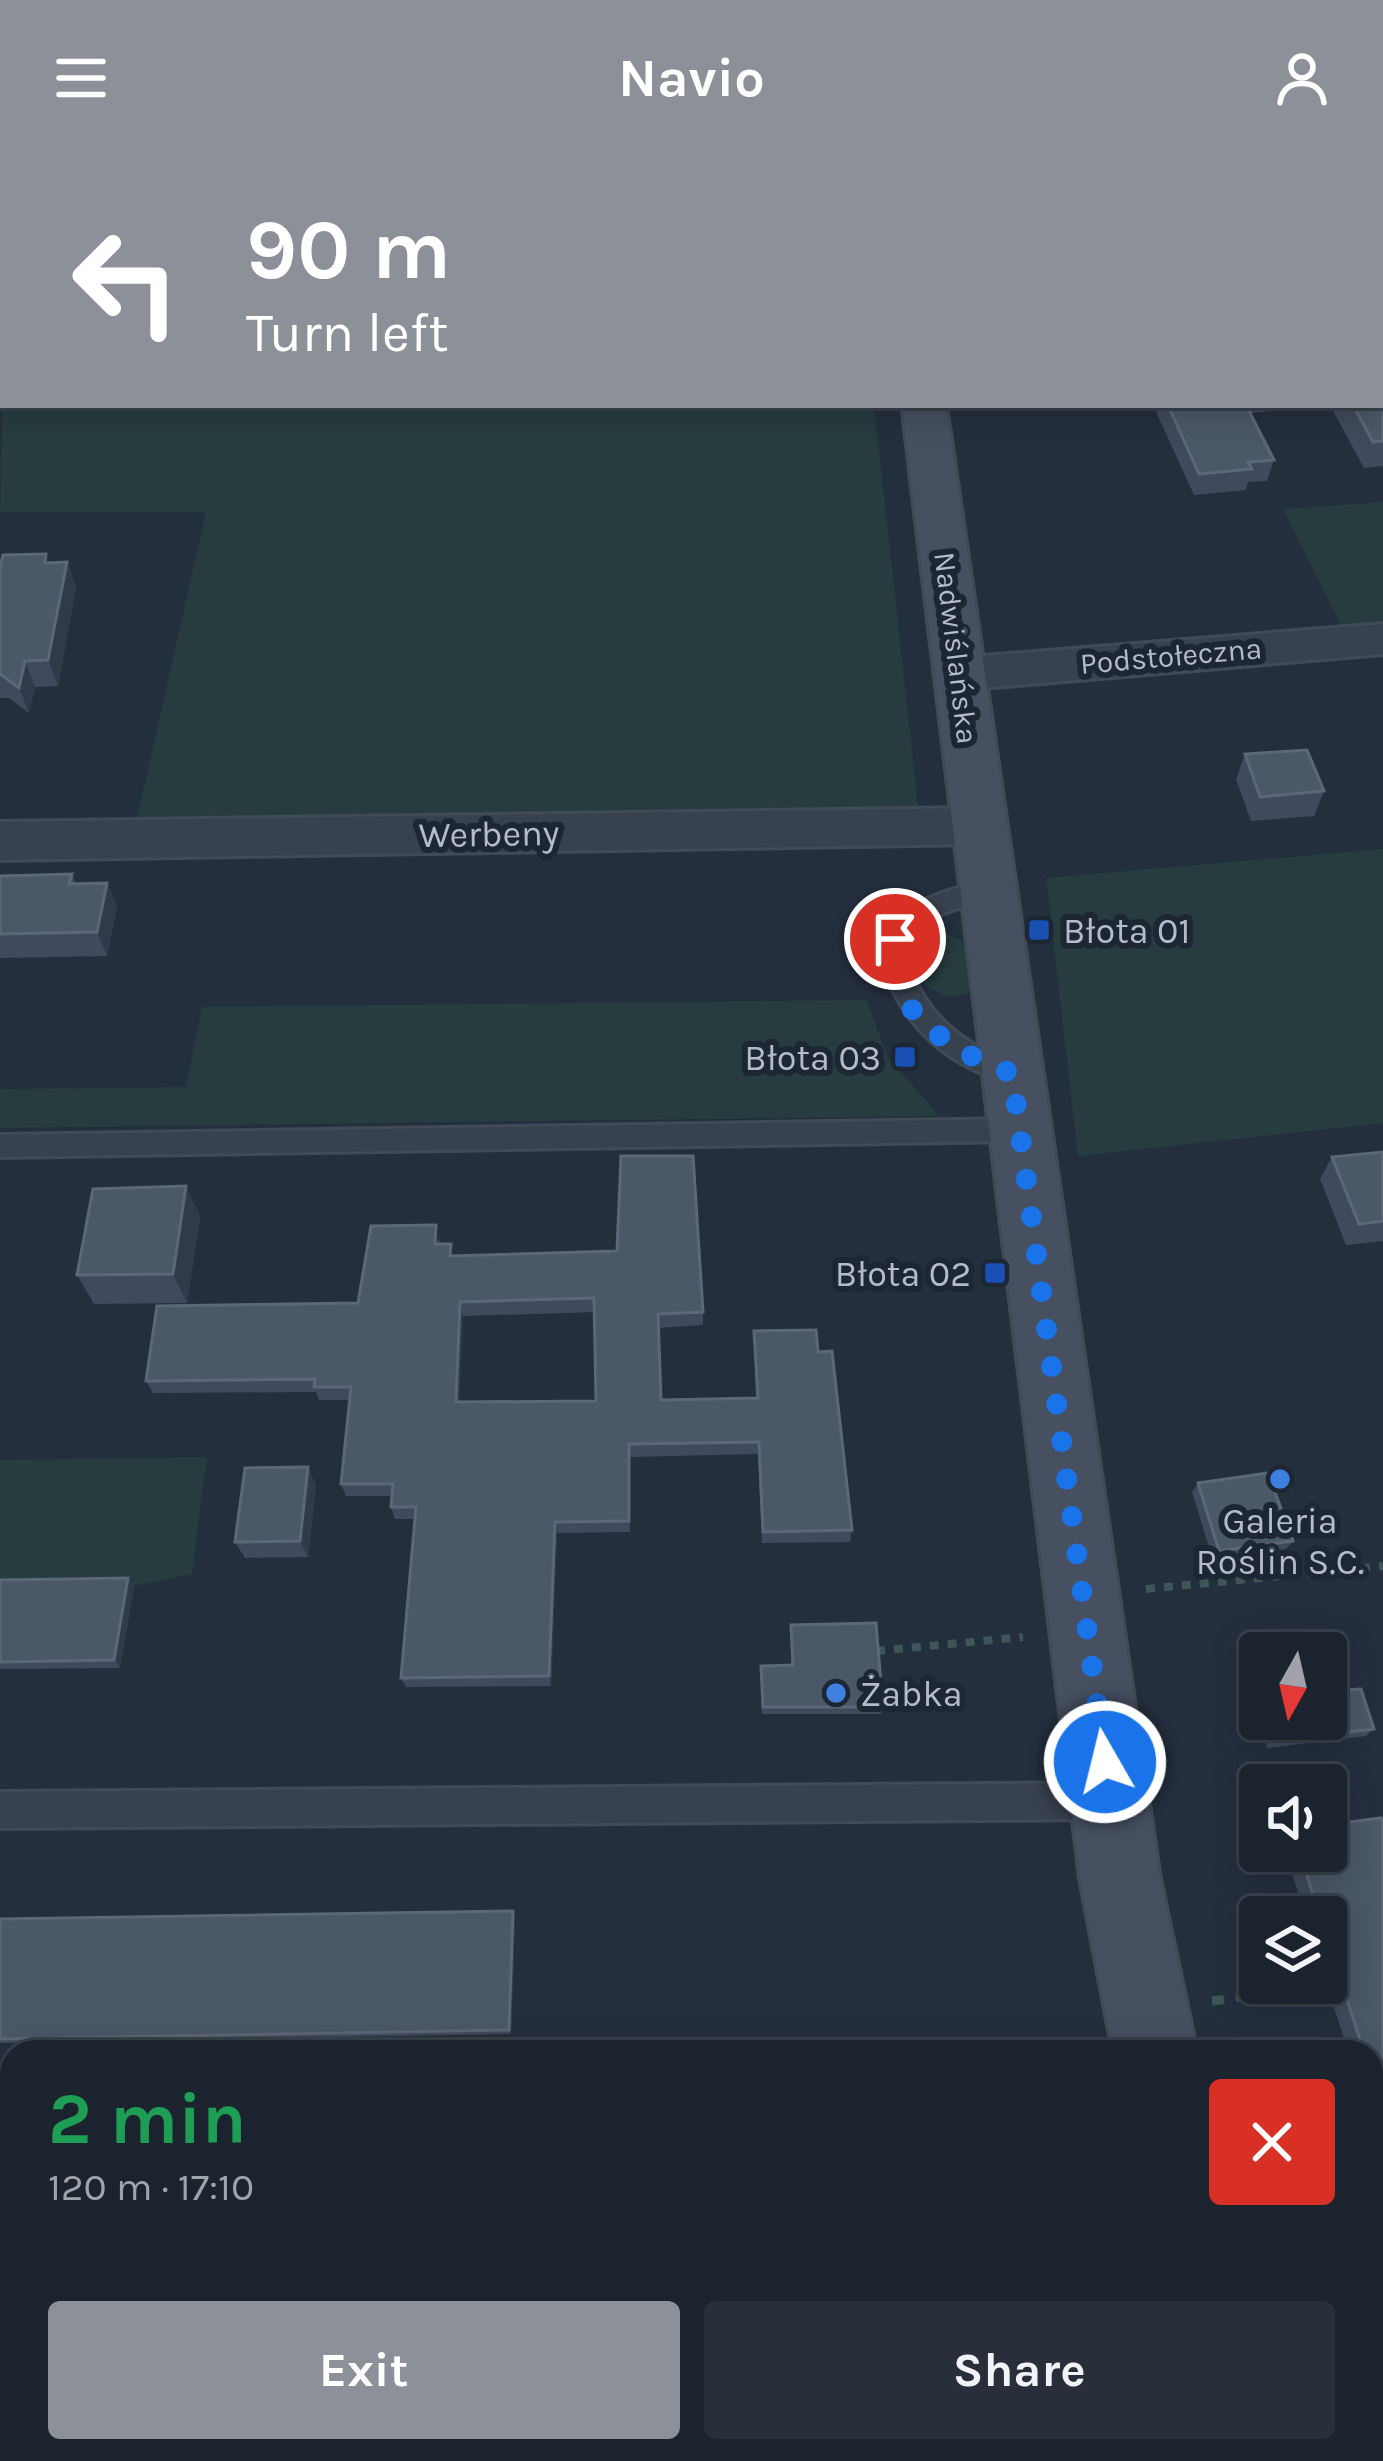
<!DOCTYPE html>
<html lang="en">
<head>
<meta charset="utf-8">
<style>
	:root { --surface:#1b232e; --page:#282f3a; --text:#f1f3f6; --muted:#a0a4aa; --line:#39404a; --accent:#8c9099 }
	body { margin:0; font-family:Karla,sans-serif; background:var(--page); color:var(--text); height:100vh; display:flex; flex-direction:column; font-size:45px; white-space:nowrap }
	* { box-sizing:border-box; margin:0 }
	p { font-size:39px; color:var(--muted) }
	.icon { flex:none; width:66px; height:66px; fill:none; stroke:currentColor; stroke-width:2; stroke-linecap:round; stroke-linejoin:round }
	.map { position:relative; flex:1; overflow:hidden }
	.side { position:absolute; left:0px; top:1884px; width:1383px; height:423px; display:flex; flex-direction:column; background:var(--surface); border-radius:36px 36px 0 0; box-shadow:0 6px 30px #0003,0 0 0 3px var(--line) }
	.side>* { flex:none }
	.hud { position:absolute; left:0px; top:0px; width:1383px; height:252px; box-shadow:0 6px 30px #0003,0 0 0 3px var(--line); background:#8c9099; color:#fff; overflow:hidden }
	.needle { width:78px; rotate:188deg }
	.fabs { position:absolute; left:1239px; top:1476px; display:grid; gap:24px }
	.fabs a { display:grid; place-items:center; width:108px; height:108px; border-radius:12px; background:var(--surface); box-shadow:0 6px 30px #0003,0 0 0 3px var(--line); font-size:60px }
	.pin { position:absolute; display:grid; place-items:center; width:102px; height:102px; color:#fff; margin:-51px; border:6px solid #fff; border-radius:50%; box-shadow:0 3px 12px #0007 }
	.me { position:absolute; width:132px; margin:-66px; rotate:352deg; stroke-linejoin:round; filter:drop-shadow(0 0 9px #0008) }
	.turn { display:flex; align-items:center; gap:42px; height:252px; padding:0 48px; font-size:54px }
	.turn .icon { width:156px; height:156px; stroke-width:2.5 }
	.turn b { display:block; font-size:84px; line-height:102px }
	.round { display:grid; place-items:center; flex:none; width:126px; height:126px; border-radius:12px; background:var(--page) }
	.summary { display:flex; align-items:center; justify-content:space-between; height:204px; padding:0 48px }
	h1 { font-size:72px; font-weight:700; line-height:90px; color:#1e9e55 }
	.action { display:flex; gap:24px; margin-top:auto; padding:24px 48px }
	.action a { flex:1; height:138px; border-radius:12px; background:var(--accent); color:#fff; font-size:48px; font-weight:700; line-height:138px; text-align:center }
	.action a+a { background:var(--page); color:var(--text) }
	header { display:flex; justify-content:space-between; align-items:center; height:156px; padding:0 48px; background:var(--accent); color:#fff; font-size:54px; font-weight:700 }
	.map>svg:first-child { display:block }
	.green { fill:#263c3f }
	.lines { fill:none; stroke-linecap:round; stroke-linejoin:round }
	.lane-casing { stroke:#414a57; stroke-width:6 }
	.street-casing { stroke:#414a57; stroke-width:6 }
	.secondary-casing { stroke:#414a57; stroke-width:6 }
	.path-far1 { stroke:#3f5557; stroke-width:8; stroke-dasharray:9 9; stroke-linecap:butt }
	.path { stroke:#3f5557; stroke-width:9; stroke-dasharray:12 12; stroke-linecap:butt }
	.lane { fill:#38414e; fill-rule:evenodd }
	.street { fill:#38414e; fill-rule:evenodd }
	.secondary { fill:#465061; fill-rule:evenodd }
	.wall { fill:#3f4b5c; fill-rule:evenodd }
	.shaded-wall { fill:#2f3b4b }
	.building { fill:#4b5868; stroke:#5c6777; stroke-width:3; fill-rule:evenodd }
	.route { stroke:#1a73e8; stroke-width:21; stroke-dasharray:0 37.8 }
	.transit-dot { fill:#1a4fb4; stroke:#1d2633; stroke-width:4.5 }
	.shop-dot { fill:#3f7fe0; stroke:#1d2633; stroke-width:4.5 }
	.labels { text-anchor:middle; stroke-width:12; stroke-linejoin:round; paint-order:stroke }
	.far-street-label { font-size:30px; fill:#b4bcc9; stroke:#1d2633 }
	.street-label { font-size:36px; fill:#b4bcc9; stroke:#1d2633 }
	.poi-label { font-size:36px; fill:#b4bcc9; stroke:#1d2633; text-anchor:start }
</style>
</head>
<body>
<header><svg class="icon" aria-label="menu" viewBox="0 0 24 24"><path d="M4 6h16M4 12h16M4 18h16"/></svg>Navio<svg class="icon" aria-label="person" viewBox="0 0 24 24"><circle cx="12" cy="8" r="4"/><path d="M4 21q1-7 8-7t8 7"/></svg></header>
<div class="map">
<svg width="1383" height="2305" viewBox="0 0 1383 2305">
	<rect width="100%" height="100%" fill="#242f3e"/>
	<g class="green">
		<path d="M61 0H846V3H60Z"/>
		<path d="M3 225V249H874L918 650 136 667 206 356H0Z"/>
		<path d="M1383 346V470L1343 473 1283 353Z"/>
		<path d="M1383 693V967L1078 1000 1046 722Z"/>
		<path d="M946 777 969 788 973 828 968 837 948 841 924 829 918 794 926 781Z"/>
		<path d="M866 844 888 901 939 960 0 972V933L186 931 202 851Z"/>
		<path d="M207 1301 192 1418 134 1430 0 1432V1304Z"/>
		<path d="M0 1915H12V2295H1180L1183 2305H0Z"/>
	</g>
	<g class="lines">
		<defs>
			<g id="lane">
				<rect x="1380" y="87" width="3" height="12"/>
				<path d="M987 726 1000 735 996 742C958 753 921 755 904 797 918 841 942 873 984 894 998 901 1017 904 1026 917L1022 925C1008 929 999 924 986 919 929 896 896 855 878 797 898 747 937 735 987 726Z"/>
				<path d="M1021 963 1035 974 1021 985 0 1001V979Z"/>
				<path d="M1110 1627 1123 1632 1128 1645 1123 1658 1110 1663 0 1672V1636Z"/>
			</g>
			<g id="street">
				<path d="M3 112V147L0 148V113Z"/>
				<rect x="1380" y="188" width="3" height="24"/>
				<path d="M1383 468V498L959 534 942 529 935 518 942 507 959 502Z"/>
				<path d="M979 652 997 657 1005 670 997 683 979 688 0 704V666Z"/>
			</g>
			<g id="secondary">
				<path d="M874 0H912L913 3H875Z"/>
				<path d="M902 249H946L1160 1723 1197 1896H1113L1080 1723Z"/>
				<path d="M1228 2295H1322L1326 2305H1232Z"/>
			</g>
		</defs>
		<use href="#lane" class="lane-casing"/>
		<use href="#street" class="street-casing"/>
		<use href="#secondary" class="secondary-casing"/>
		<g class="path-far1">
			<path d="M1146 1433 1383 1410"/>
			<path d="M876 1495 1023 1481"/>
		</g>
		<g class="path">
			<path d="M1212 1845 1334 1829"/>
			<path d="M1371 2019 1383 2018"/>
			<path d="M1371 2284 1383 2281"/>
		</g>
		<use href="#lane" class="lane"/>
		<use href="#street" class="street"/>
		<use href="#secondary" class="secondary"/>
	</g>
	<g class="wall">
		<path d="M1383 213V310L1364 312 1330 249H1380Z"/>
		<path d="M1153 249H1297L1296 253 1250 257 1274 304 1267 325 1248 326 1246 334 1194 339Z"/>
		<path d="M67 406 76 431 58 530 35 531 29 557 9 542H0V412Z"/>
		<path d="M1245 598 1324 635 1314 660 1251 665 1236 623Z"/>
		<path d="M72 718 76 728 107 727 117 751 107 800 0 802V720Z"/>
		<path d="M1383 996V1085L1346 1089 1320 1023 1332 1001Z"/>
		<path d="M186 1030 200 1061 187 1147 94 1148 77 1119Z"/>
		<path d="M440 1083 439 1088 454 1100 703 1156V1169L658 1172 661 1244 756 1242 754 1175 818 1196 852 1374 850 1386 762 1387 758 1298 630 1301V1376L557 1377 551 1530 406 1531 401 1522 415 1363H395L391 1351 392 1340H346L341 1328 350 1244H319L316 1236 153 1237 146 1225 358 1147ZM595 1156 596 1245 459 1246 463 1160Z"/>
		<path d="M1198 1327 1293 1385 1286 1393 1213 1404 1192 1336Z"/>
		<path d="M316 1329 308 1401 245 1402 235 1386Z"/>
		<path d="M128 1422 134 1430 120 1512 0 1513V1424Z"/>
		<path d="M791 1469 883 1551 881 1558H762L761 1510 791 1509Z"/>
		<path d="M1260 1539V1563H1326L1374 1573 1366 1580 1267 1592 1254 1545Z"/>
		<path d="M1383 1667V1981L1376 1982 1371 1967V1896H1348L1326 1825V1761H1306L1285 1695H1326Z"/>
		<path d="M515 1760 511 1878 0 1887V1763Z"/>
	</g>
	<g class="shaded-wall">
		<path d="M67 406 76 431 58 530 48 504Z"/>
		<path d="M25 505 35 531 29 557 19 532Z"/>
		<path d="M107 727 117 751 107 800 97 776Z"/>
		<path d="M186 1030 200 1061 187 1147 173 1118Z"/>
		<path d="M460 1146 463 1160 459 1258 456 1246Z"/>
		<path d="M308 1311 316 1329 308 1401 300 1385Z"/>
		<path d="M555 1366 557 1377 551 1530 549 1520Z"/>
		<path d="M128 1422 134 1430 120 1512 114 1504Z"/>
		<path d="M513 1755 515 1760 511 1878 509 1874Z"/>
	</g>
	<g class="building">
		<path d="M1380 208 1383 213V285L1373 286 1353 249H1380Z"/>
		<path d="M1168 249H1246L1274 304 1248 306 1252 313 1199 318Z"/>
		<path d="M46 398 45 407 67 406 48 504 25 505 19 532 0 518V412L3 399Z"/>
		<path d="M1307 594 1324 635 1260 641 1245 598Z"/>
		<path d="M72 718 69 728 107 727 97 776 0 778V720Z"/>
		<path d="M1383 996V1065L1359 1068 1332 1001Z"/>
		<path d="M621 1000H693L703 1156 658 1158 661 1244 758 1242 754 1175 816 1174 818 1196 832 1195 852 1374 763 1376 759 1286 629 1288V1365L555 1366 549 1520 401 1522 416 1351H391L393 1328H341L351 1231H314L315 1223 146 1225 157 1150 358 1147 371 1070 436 1069 435 1088H451L450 1100 617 1095ZM594 1142 596 1245 456 1246 460 1146Z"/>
		<path d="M186 1030 173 1118 77 1119 93 1033Z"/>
		<path d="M308 1311 300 1385 235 1386 245 1312Z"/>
		<path d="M1268 1317 1293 1385 1219 1395 1198 1327Z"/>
		<path d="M128 1422 114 1504 0 1506V1424Z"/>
		<path d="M876 1467 883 1551H763L761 1510 793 1509 791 1469Z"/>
		<path d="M1361 1533 1374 1573 1274 1585 1268 1563H1326V1535Z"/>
		<path d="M1381 1662 1383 1667V1956L1371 1919V1896H1364L1326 1779V1761H1320L1299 1695H1326V1669Z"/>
		<path d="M513 1755 509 1874 0 1883V1763Z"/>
	</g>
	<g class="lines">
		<path class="route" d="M895 783C877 851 959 900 1012 917L1105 1606"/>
	</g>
	<g class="transit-dot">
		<rect x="1027" y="762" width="24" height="24" rx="6"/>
		<rect x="893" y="889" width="24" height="24" rx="6"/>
		<rect x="983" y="1105" width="24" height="24" rx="6"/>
	</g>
	<g class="shop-dot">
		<circle cx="1280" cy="1323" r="12"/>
		<circle cx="836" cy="1537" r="12"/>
	</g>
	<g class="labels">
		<g class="far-street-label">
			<text transform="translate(956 492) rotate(83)" y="10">Nadwiślańska</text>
			<text transform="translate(1171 500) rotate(-5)" y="10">Podstołeczna</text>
		</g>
		<g class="street-label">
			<text transform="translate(489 677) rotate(-1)" y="13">Werbeny</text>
		</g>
		<g class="poi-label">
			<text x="1063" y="787">Błota 01</text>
			<text x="881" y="914" text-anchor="end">Błota 03</text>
			<text x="971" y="1130" text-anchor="end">Błota 02</text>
			<text x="1280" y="1377" text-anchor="middle">Galeria<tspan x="1280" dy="41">Roślin S.C.</tspan></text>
			<text x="860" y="1550">Żabka</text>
		</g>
	</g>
</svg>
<div class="fabs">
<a><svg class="needle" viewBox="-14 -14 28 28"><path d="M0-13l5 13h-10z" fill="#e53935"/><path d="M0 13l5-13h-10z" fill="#a0a4aa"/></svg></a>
<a><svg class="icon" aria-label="sound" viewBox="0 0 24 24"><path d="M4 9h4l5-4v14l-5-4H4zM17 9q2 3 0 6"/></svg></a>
<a><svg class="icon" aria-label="layers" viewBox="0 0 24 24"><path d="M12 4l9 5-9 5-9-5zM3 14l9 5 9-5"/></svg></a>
</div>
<div class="pin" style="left:895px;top:783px;background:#d93025"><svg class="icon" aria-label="arrive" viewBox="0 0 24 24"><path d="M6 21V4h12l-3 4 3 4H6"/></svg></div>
<svg class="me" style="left:1105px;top:1606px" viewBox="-20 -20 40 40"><circle r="17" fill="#1a73e8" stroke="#fff" stroke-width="3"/><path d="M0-11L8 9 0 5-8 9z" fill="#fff"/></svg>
<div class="hud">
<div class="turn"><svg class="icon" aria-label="left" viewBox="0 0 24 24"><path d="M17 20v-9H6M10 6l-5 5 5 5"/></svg><div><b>90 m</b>Turn left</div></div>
</div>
<section class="side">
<div class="summary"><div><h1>2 min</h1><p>120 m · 17:10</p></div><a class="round" style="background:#d93025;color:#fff"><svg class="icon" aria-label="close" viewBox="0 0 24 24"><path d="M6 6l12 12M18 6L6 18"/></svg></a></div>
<div class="action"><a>Exit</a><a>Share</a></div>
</section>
</div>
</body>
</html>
